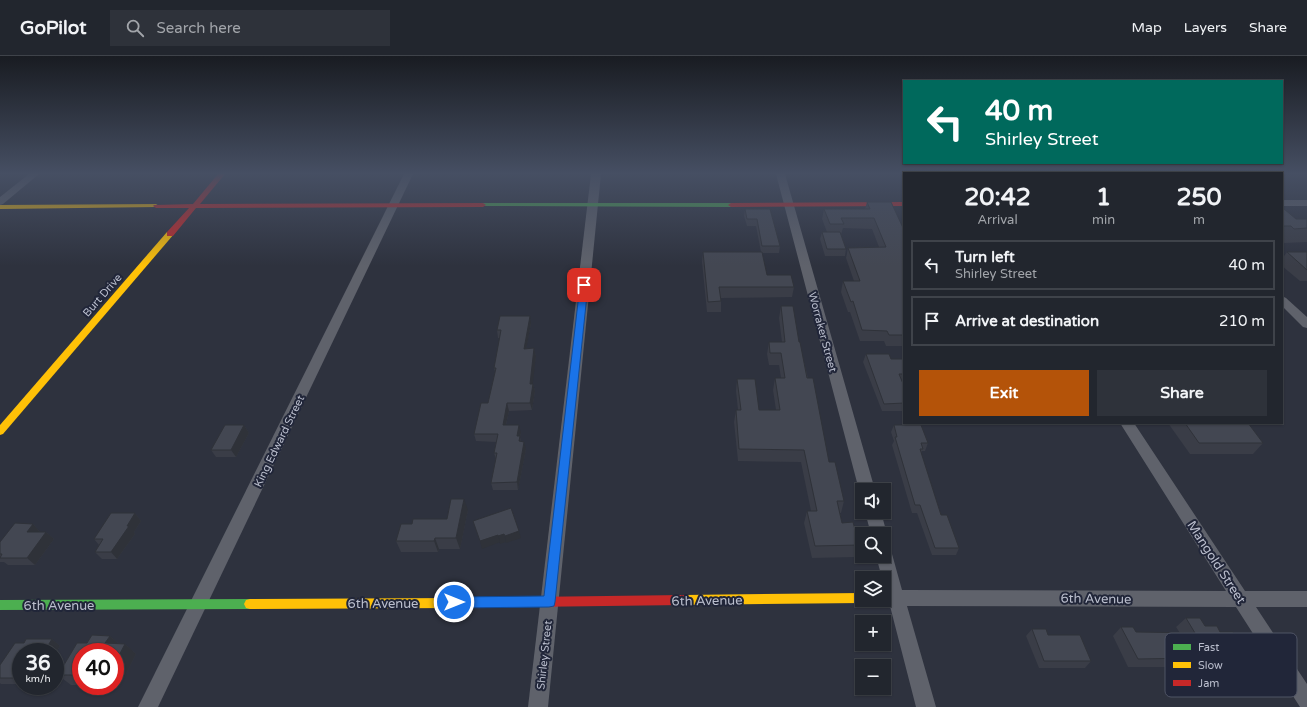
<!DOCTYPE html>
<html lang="en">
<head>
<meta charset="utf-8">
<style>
	:root { --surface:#22262e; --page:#2e323a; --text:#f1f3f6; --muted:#a2a5aa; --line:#3f434a; --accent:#b45309 }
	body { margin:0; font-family:"Varela Round",sans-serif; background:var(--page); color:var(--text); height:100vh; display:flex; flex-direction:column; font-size:15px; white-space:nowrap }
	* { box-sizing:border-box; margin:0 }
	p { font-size:13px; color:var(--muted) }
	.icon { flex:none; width:22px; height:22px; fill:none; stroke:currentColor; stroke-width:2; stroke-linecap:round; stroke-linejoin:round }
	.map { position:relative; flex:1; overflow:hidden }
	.details { position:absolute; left:903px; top:116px; width:380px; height:252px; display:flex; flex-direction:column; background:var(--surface); border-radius:0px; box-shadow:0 1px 3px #0004,0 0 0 1px var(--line) }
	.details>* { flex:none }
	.guide { position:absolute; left:903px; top:24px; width:380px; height:84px; border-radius:0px; box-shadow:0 1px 3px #0004,0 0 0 1px var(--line); background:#00695c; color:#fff; overflow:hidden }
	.fabs { position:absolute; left:855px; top:427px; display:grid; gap:8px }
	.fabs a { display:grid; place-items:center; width:36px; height:36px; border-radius:0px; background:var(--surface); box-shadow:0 1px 3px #0004,0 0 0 1px var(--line); font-size:20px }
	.speed { position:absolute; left:12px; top:587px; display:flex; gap:8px; font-size:20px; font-weight:700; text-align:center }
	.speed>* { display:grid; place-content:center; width:52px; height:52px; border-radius:50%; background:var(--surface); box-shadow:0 1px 3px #0004,0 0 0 1px var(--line); line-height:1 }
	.speed small { font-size:10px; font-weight:400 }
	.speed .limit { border:6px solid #d22; background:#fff; color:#111 }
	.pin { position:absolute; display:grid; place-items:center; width:34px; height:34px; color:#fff; margin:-17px; border-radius:8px; box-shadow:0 2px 6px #0006 }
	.me { position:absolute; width:44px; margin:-22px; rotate:90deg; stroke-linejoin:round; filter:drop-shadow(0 0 3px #0008) }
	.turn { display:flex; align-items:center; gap:14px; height:84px; padding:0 16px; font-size:18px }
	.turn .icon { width:52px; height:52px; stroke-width:2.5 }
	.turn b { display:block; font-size:28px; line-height:34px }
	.eta { display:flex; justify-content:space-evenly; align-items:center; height:68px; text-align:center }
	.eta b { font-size:24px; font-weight:700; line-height:28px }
	.button { display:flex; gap:8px; margin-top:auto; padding:8px 16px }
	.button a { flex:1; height:46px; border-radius:0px; background:var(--accent); color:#fff; font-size:16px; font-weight:700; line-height:46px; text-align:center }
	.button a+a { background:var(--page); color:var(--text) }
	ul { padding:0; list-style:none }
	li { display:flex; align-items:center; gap:12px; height:50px; margin:0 8px 6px; padding:0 8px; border:2px solid var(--line); border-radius:0px }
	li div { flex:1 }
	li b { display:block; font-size:15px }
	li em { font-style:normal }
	header { display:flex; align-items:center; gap:24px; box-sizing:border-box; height:56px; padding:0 20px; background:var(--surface); border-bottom:1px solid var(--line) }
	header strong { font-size:19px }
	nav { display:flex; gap:22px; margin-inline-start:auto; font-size:14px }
	.search { width:280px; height:36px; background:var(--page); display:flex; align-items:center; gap:10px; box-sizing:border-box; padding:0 14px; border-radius:0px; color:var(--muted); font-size:15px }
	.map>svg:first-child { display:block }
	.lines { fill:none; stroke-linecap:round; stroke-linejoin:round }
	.street { fill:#5f626b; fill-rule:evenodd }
	.fast { fill:#4caf50; fill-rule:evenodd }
	.slow { fill:#ffc107; fill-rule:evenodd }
	.jam { fill:#c62828; fill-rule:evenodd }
	.wall { fill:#3a3d47 }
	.shaded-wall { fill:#2f3239 }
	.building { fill:#434752; stroke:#2f3239 }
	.route { fill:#1a73e8; stroke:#114b97 }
	.labels { text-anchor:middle; stroke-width:4; stroke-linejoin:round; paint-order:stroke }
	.street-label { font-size:11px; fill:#babecd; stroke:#212639 }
	.near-street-label { font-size:13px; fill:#babecd; stroke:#212639 }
	.key { fill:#212639; stroke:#4f5465; stroke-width:1 }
	.key-label { font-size:11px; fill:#babecd }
</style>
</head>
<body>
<header>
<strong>GoPilot</strong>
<div class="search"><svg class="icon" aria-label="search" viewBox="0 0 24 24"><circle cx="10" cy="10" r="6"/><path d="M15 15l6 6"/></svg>Search here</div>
<nav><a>Map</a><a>Layers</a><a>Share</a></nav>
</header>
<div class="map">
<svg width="1307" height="651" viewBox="0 0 1307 651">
	<rect width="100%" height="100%" fill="#2e323e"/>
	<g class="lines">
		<g class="street">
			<path d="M29 118H39L3 148 0 149V141Z"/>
			<path d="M404 118H413L158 651H138Z"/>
			<path d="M591 118H601L548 651H528Z"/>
			<path d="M776 118H785L875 434H862V438L859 434Z"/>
			<rect x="1282" y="144" width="25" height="6"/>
			<path d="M1282 240 1286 242 1307 261V272L1303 271 1282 250Z"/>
			<path d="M1120 367H1134L1245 535H1307V551H1256L1307 628V651H1300L1236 551 907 550 936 651H916L890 550 878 547 876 544H884V534H885L884 522H882L876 500H884V491L890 493 892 498 902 534 1226 535Z"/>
			<path d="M865 456H881L887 478 885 483 884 478H871Z"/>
		</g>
		<g class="fast">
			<path d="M483 147H731L734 149 731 151 481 150V148Z"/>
			<path d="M250 543 254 544 256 548 254 552 250 553 0 554V544Z"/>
		</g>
		<g class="slow">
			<path d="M156 148 159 150 158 151 0 153V149Z"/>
			<path d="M167 176H173L174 178 3 378 0 379V369Z"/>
			<path d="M862 537V544H867L862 547 684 549 680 548 678 544 680 540 684 539Z"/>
			<path d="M455 542 459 543 461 547 459 551 455 552 250 553 246 552 244 548 246 544 250 543Z"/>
		</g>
		<g class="jam">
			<path d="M218 118H225L200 148 483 147 486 149 483 151 196 152 173 180H167V176L189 152H156L153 150 154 149 193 148Z"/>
			<path d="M904 146V150L731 151 728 149 731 147Z"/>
			<path d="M684 539 688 540 690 544 688 548 684 549 455 552 451 551 449 547 451 543 455 542Z"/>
		</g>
	</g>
	<g class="wall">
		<path d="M867 146 904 174V288L903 290H886L884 285H860L850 256H848L841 236 843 225H854L846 202 848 192 879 191 872 173 843 172 841 179 846 193 845 200H825L820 183 822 176H827L822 163 824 153H865Z"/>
		<path d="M745 153H770L780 190 779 197H762L767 219 794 231 792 241 721 242V256H707L702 206 703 196H761L756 170H747L744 160Z"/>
		<path d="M1282 153 1296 163H1307V186L1284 187 1282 185Z"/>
		<path d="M1287 196H1307V225H1300L1282 210V203Z"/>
		<path d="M781 250 799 286 829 406 844 445 841 457H840L842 467 859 489 855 501 812 502 804 467 807 455H811L801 406 738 405 734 366 736 354H738L736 335 737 323 759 354H776L773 334 775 322H781L779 309H769L767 298 769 286H782L779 262Z"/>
		<path d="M531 267 526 293 534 292 536 300 532 328H533L535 335 532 354 509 355 506 369 521 377 520 381 521 385 526 393 518 434H493L491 427 496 403 494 397 496 386 476 385 474 378 488 347 495 316 494 312 500 282H498L497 274Z"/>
		<path d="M866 298 891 303H904V326H902L904 330V355H882L863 306Z"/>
		<path d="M1168 367H1248L1263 387 1253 398H1190Z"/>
		<path d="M244 369 249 377 236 401H216L211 394Z"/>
		<path d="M894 369 928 387 925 395H922L921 397 941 459 959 492 956 499H932L917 457H912L892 389 894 385 891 376Z"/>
		<path d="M468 454 460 493H439L438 496H401L396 485 412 468 447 463Z"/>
		<path d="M135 457 141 465 134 476 135 478 117 503H102L95 496 99 489 94 483Z"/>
		<path d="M33 468 40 476H46L54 483 35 509H8L4 506H0V486Z"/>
		<path d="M1186 562 1205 570 1220 576 1250 602 1238 610 1219 611 1211 617 1187 618 1183 611H1128L1113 580 1121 571 1136 576 1180 577 1176 571Z"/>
		<path d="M1032 573 1048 579 1091 605 1085 612H1039L1026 580Z"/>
		<path d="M92 579 110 580 119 588H125L136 598 120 630H115V596H81V629H71L58 619 77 587H87Z"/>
		<path d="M52 583 60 590 55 598V596H21V628H1L0 627V609L24 587Z"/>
	</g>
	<g class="shaded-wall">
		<path d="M530 260 531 267 525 300 524 293Z"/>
		<path d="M534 292 536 300 532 335 530 328Z"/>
		<path d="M533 328 535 335 532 354 530 347Z"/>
		<path d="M507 347 509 355 504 377 503 369Z"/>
		<path d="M244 369 249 377 236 401 231 394Z"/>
		<path d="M519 369 521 377 520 381 521 388 520 393 517 380Z"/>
		<path d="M524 386 526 393 518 434 517 426Z"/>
		<path d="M464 443 468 454 460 493 456 482Z"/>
		<path d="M135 457 141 465 134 476 135 478 117 503 111 496Z"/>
		<path d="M33 468 40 476H27Z"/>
		<path d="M519 475 521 482 506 487 505 480Z"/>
		<path d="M46 476 54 483 35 509 27 502Z"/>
		<path d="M504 478 506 486 500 488 498 480Z"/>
		<path d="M498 479 500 486 482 493 480 485Z"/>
		<path d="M435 482 439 493 438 496 434 485Z"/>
		<path d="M110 580 121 590 105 587Z"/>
		<path d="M52 583 60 590 55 598V596H44Z"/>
		<path d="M125 588 136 598 120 630 115 626V607Z"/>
	</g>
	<g class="building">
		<path d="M867 146H891L904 174V279H889L887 275 862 274 853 245 851 246 843 225H860L848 192 886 191 874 162H841L844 168H830L824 153H870Z"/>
		<path d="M745 153H770L780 190H762L757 163H747Z"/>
		<path d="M1282 153H1284L1296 163H1307V172L1294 173 1291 170H1282Z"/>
		<path d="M822 176H840L846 193H827Z"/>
		<path d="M703 196H762L767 219H791L794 231H719L721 245 708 246Z"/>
		<path d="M1287 196H1307V214Z"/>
		<path d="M781 250H793L799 286H800L807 322H813L829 406H835L844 445H837L842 467 853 466 859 489 815 490 807 455H817L804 394 739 393 736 354H741L737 323H755L759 354H780L775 322H785L781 297H770L769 286H785Z"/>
		<path d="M500 260H530L524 293 534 292 530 328H533L530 347H507L503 369H519L517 380H520L519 385 524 386 517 426 491 427 497 397H494L498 378H474L481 347H488L496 312H494L501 274H497Z"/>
		<path d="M866 298H889L891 303H904V318H899L904 330V347L884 348Z"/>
		<path d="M1185 367H1248L1263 387H1199Z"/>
		<path d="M225 369H244L231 394H211Z"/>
		<path d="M894 369H921L928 387H921L923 393H920L941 459H947L959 492H935L920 449H915L895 381H897Z"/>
		<path d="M451 443H464L456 482H435L434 485H396L401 468H412L413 463H447Z"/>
		<path d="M511 452 519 475 505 480 504 478 498 480V479L480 485 473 465Z"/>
		<path d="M111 457H135L127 470H129L111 496H95L103 483H94Z"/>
		<path d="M15 467 33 468 27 476H46L27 502H0L2 498H0V486Z"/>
		<path d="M1186 562H1200L1205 570H1217L1220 576H1233L1250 602H1218L1222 608 1197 609 1194 602 1138 603 1121 571H1133L1136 576 1195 577Z"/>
		<path d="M1032 573H1046L1048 579H1080L1091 605H1044Z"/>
		<path d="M92 579 110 580 105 587 125 588 115 607V596H81V619H58L77 587H87Z"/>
		<path d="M26 583H52L44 596H21V622H0V609L15 587H24Z"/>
	</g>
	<linearGradient id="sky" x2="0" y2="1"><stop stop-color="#191c22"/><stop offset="0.56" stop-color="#464f63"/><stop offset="1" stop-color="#464f63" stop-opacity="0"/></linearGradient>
	<rect width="1307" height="210" fill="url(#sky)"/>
	<path class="route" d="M584 226 588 229 555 546 554 550 549 551 454 552 450 550 448 546 450 542 454 541 544 540 580 229Z"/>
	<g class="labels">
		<g class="street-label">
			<text transform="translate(102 239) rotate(-49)" y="4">Burt Drive</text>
			<text transform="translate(823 276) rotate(75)" y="4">Worraker Street</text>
			<text transform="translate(279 385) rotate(-64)" y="4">King Edward Street</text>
			<text transform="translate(544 599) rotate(-84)" y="4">Shirley Street</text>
		</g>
		<g class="near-street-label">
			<text transform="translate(1217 506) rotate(57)" y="5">Mangold Street</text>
			<text transform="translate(1096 542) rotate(1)" y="5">6th Avenue</text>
			<text transform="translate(707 544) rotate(-1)" y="5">6th Avenue</text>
			<text x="383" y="552">6th Avenue</text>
			<text x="59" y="554">6th Avenue</text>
		</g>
	</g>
	<rect x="1165" y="577" width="132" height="64" rx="6" class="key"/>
	<rect x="1173" y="588" width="18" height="6" fill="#4caf50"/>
	<rect x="1173" y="606" width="18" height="6" fill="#ffc107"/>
	<rect x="1173" y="624" width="18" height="6" fill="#c62828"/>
	<g class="key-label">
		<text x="1198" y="595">Fast</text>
		<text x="1198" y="613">Slow</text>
		<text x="1198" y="631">Jam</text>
	</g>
</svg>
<div class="fabs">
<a><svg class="icon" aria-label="sound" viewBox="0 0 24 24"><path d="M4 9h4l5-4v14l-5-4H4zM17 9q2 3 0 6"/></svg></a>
<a><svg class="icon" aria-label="search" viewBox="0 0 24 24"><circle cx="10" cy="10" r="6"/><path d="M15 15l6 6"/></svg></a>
<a><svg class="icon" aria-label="layers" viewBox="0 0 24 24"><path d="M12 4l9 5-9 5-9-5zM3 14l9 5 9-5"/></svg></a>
<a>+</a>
<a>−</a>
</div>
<div class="speed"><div>36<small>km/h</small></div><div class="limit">40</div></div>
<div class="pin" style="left:584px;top:229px;background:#d93025"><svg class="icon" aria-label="arrive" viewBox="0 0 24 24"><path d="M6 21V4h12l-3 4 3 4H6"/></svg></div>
<svg class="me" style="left:454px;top:546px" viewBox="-20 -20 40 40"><circle r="17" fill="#1a73e8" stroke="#fff" stroke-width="3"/><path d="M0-11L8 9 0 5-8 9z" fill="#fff"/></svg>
<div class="guide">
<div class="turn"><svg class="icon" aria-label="left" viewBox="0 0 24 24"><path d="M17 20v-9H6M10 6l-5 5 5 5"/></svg><div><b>40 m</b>Shirley Street</div></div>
</div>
<section class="details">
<div class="eta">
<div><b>20:42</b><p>Arrival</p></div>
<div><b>1</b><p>min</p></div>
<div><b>250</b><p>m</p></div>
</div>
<ul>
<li><svg class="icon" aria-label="left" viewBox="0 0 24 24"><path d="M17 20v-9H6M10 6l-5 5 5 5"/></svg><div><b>Turn left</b><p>Shirley Street</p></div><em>40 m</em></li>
<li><svg class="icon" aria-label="arrive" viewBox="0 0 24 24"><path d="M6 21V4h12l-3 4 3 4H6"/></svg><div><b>Arrive at destination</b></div><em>210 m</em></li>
</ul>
<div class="button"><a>Exit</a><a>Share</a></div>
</section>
</div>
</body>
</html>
